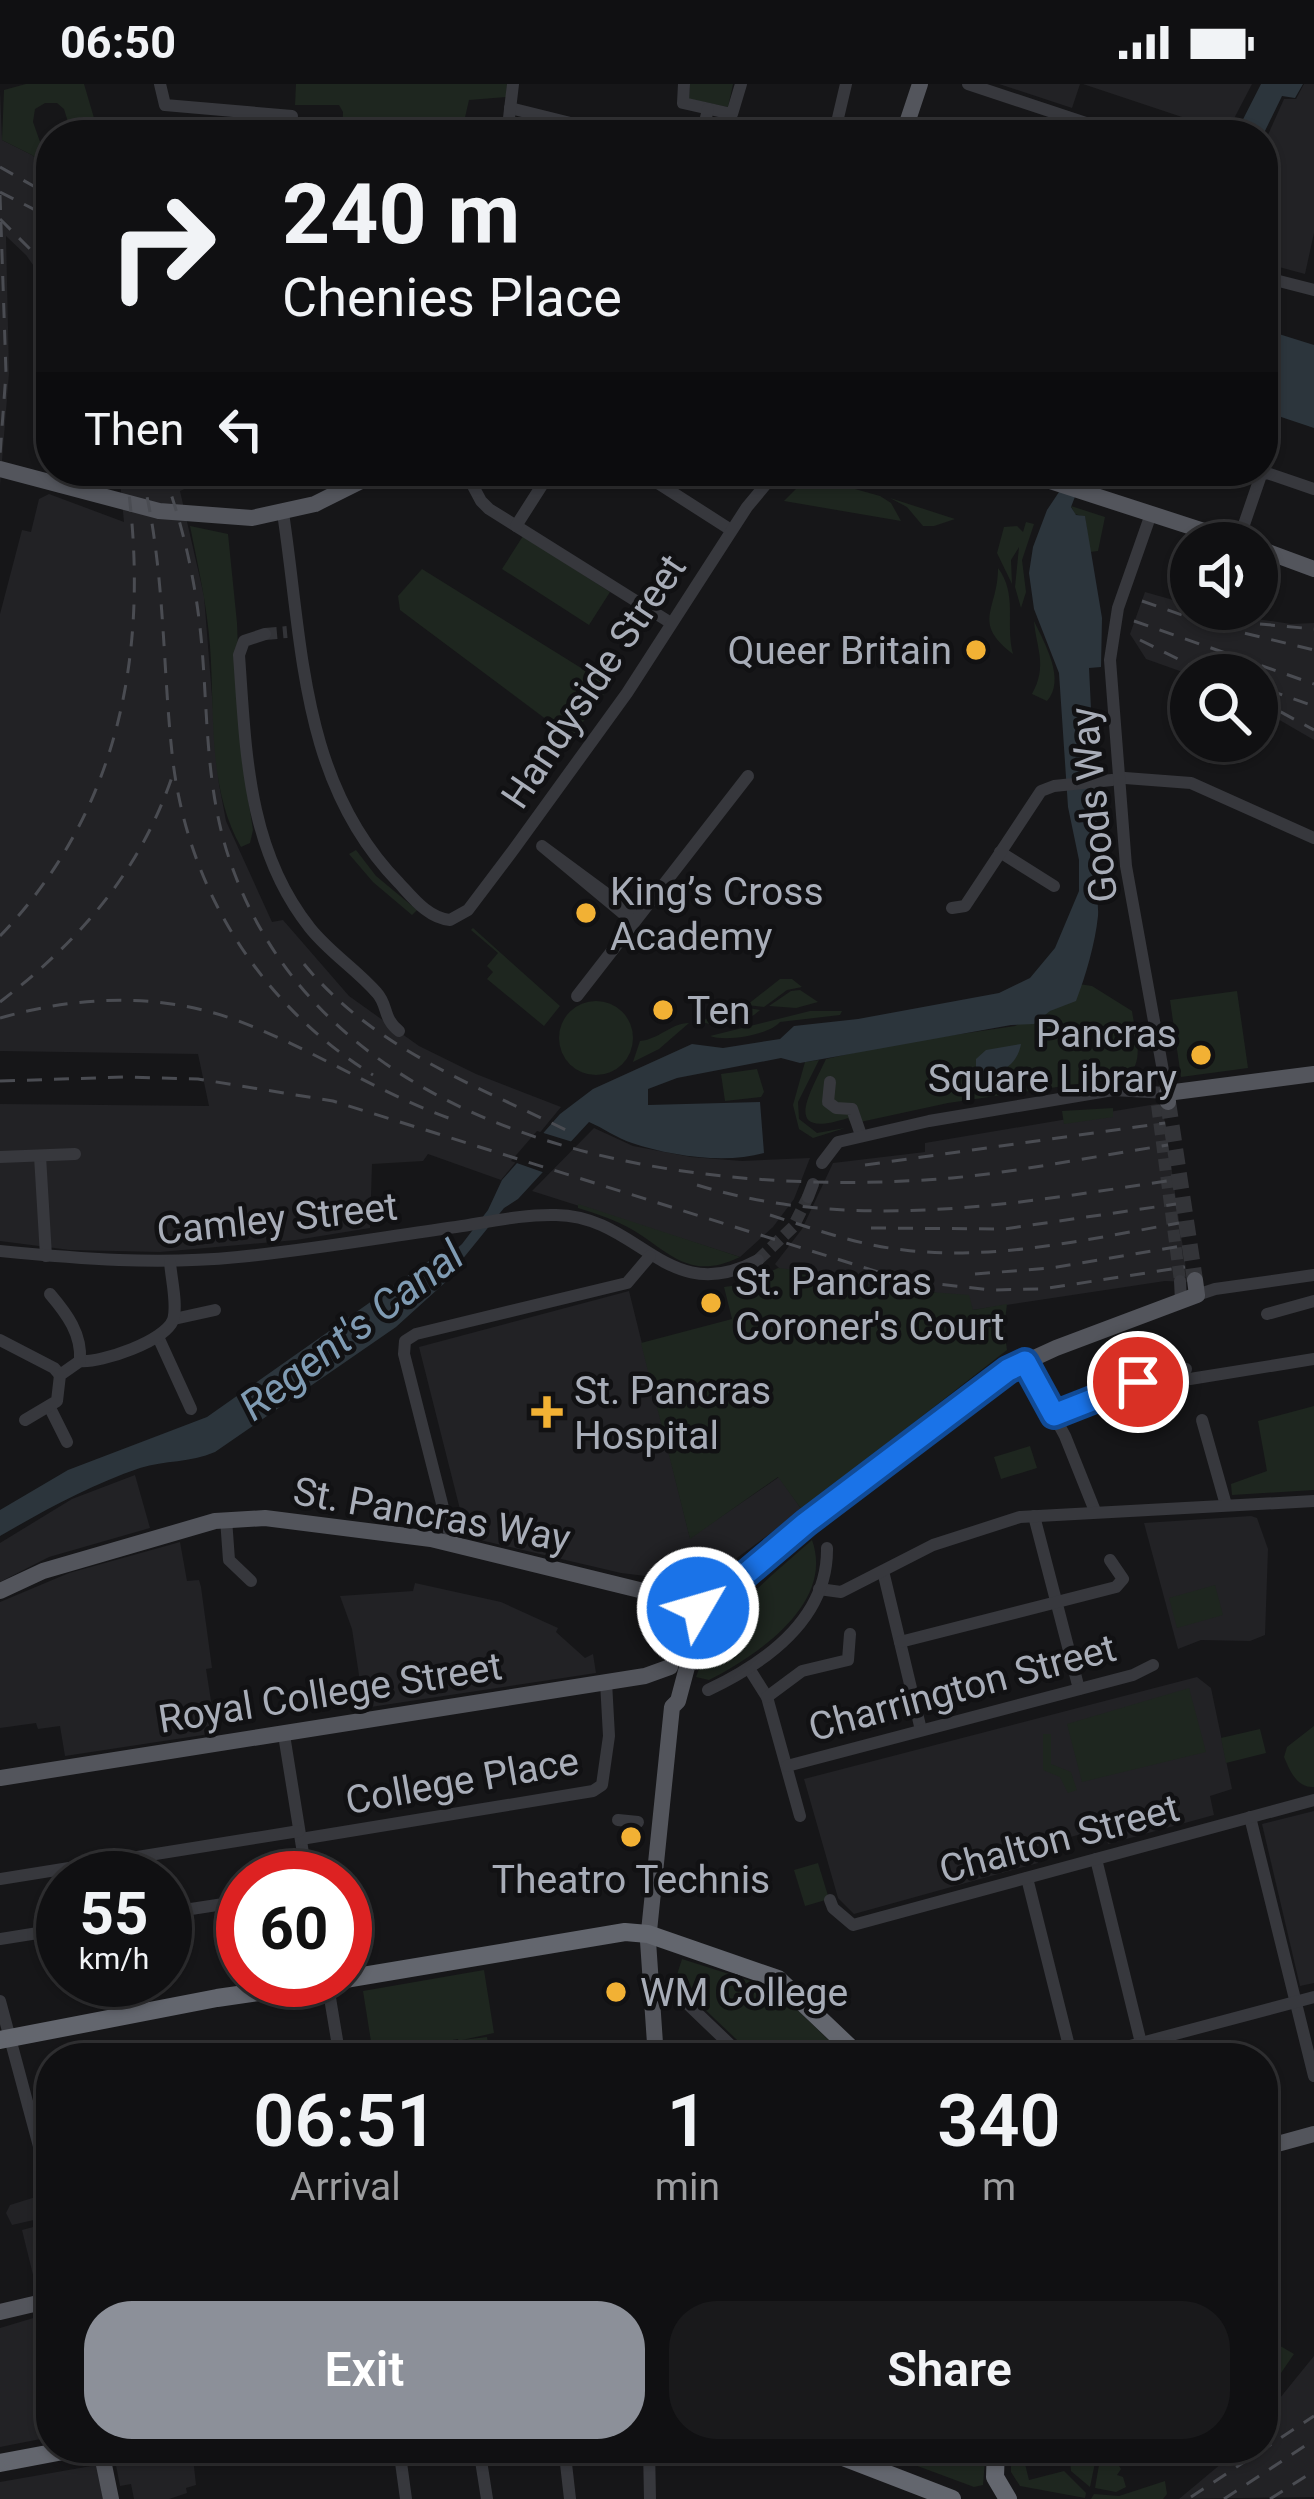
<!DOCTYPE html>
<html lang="en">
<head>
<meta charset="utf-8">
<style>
	:root { --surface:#101012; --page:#19191b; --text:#f1f3f6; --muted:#9c9d9f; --line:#303032; --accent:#8c9099 }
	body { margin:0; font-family:Roboto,sans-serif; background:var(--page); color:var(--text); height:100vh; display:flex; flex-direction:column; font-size:45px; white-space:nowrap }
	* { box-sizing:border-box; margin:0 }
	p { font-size:39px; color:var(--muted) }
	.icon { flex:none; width:66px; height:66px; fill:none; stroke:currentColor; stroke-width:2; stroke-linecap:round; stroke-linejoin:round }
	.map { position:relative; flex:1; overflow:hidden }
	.details { position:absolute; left:36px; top:1959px; width:1242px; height:420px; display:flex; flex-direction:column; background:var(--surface); border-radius:48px; box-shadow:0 3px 9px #0004,0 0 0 3px var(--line) }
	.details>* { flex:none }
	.guide { position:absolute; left:36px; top:36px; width:1242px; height:366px; border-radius:48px; box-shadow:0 3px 9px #0004,0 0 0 3px var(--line); background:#101012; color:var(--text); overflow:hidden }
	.fabs { position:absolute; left:1170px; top:438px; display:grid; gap:24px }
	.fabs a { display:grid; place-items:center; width:108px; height:108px; border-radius:50%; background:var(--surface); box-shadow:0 3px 9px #0004,0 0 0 3px var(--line); font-size:60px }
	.speed { position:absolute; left:36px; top:1767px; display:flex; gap:24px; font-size:60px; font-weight:700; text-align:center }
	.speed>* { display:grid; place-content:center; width:156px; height:156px; border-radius:50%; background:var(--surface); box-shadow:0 3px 9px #0004,0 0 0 3px var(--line); line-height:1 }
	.speed small { font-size:30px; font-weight:400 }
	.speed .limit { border:18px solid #d22; background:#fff; color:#111 }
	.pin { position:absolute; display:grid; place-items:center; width:102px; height:102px; color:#fff; margin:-51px; border:6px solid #fff; border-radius:50%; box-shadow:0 3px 12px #0007 }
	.me { position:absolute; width:132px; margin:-66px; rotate:52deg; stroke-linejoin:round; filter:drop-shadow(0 0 9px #0008) }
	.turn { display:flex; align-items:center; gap:42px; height:252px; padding:0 48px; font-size:54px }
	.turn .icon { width:156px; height:156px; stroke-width:2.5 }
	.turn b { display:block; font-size:84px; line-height:102px }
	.then { display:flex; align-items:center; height:114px; padding:0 48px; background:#0003; gap:24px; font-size:45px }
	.eta { display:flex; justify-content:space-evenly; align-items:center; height:204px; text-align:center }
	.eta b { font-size:72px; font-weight:600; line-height:84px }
	.cta { display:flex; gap:24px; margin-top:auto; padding:24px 48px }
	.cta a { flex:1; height:138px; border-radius:48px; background:var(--accent); color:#fff; font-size:48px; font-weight:600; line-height:138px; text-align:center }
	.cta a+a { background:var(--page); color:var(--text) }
	.status { display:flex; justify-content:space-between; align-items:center; height:84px; padding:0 60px; background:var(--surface); direction:ltr }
	.status svg { height:33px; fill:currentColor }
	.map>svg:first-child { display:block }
	.built { fill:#222225 }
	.green { fill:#1e261f }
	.water { fill:#2c353c }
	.pier { fill:#161618 }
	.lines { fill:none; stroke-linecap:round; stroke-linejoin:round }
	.minor-tunnel { stroke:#333438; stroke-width:12; stroke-dasharray:12 6; stroke-linecap:butt }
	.major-tunnel { stroke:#333438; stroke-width:16; stroke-dasharray:16 8; stroke-linecap:butt }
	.minor { stroke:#37383d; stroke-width:12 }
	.major { stroke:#53555c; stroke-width:16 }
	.highway { stroke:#63666e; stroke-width:18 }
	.rail { stroke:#4a4c52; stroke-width:3; stroke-dasharray:15 12; stroke-linecap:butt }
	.route-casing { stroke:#114b97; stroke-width:30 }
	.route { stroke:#1a73e8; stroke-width:21 }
	.poi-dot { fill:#f2b134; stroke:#111113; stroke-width:4.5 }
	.labels { text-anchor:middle; stroke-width:9; stroke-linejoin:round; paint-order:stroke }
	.poi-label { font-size:39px; fill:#a8adb8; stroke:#111113; text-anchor:start }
	.street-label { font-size:39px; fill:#a8adb8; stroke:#111113 }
	.water-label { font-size:42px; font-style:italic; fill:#7f9bb3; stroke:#111113 }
</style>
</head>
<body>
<div class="status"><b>06:50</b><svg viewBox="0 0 49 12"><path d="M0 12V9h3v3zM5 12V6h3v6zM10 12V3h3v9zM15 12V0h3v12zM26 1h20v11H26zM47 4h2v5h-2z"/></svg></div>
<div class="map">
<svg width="1314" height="2415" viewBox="0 0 1314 2415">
	<rect width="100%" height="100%" fill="#161618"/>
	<g class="built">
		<path d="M999 0H1080L1072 24Z"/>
		<path d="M1083 0H1252L1227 48Z"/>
		<path d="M1304 0H1314V149L1305 190 1279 183 1263 237V62L1284 15H1296Z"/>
		<path d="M0 7 2 56 32 71 51 87V206L26 171 6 152 9 289 0 402Z"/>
		<path d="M119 387H202L191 402 180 407 204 512 219 700 226 737 272 838 283 836 349 912 419 962 476 990 561 1023 501 1096 428 1070 423 1077 372 1080 370 1144 296 1156 160 1168 70 1166 0 1157V1020L209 1022 198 970 0 967V530L22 446 31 448 39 415 49 410 124 438Z"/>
		<path d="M1145 508 1191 521V525L1291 540 1314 539V656L1257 623V591H1191L1146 575 1130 550Z"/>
		<path d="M1162 1019 1188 1198 1165 1197 973 1226 932 1207 879 1204 837 1191 781 1186 775 1180 802 1145 833 1079 925 1068V1059Z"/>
		<path d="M594 1044 633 1062 691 1073 742 1077 810 1074 794 1115 773 1143 740 1173 532 1107Z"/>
		<path d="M629 1207 690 1454 779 1393 802 1426 703 1499 621 1489 467 1453 419 1263Z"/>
		<path d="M135 1391 150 1444 49 1473 0 1498V1459L72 1415Z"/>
		<path d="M1251 1432 1257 1434 1268 1465 1265 1551 1250 1557 1201 1556 1178 1565 1144 1439Z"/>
		<path d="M180 1458 187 1497 199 1496 201 1503 212 1584 206 1585 216 1649 65 1672 60 1642 38 1645 36 1639 0 1644V1518L69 1489Z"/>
		<path d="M415 1499 501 1518 558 1544 556 1548 585 1574 593 1570 596 1589 364 1624 352 1545 340 1512 413 1507Z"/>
		<path d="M1197 1593 1211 1604 1232 1705 1210 1712 1214 1731 1108 1760 1102 1741 1090 1743 1084 1745 1085 1749 1034 1763 1038 1779 854 1830 838 1814 804 1695Z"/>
		<path d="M1314 1727V1899L1300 1902 1262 1740Z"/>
		<path d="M42 2111 47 2133 12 2141 6 2129 10 2121Z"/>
		<path d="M48 2139 51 2150 49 2204 47 2196 35 2199 22 2146Z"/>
		<path d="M40 2232 46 2255 51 2254V2353L0 2363V2244Z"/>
		<path d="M1314 2272V2413L1179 2415 1240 2364H1263V2346L1271 2340V2325Z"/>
		<path d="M160 2364H192L196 2401 186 2404 187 2409 169 2415H134L131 2400 120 2402 115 2376Z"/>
		<path d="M97 2381 103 2415H0V2398Z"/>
	</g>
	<g class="green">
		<path d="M26 0H84L99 51H72L64 25 57 19H45L35 25 33 38 50 86 32 71 2 56 4 6Z"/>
		<path d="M296 0H507L506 13 469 16 461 51H342L343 28 339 21H295Z"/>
		<path d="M690 0H733L728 23 689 15Z"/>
		<path d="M802 390C819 397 831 390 847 396L830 398 880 412 891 419 901 437 784 417 805 396Z"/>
		<path d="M890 414 955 435 934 442H923L907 423Z"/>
		<path d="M1071 422 1105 433 1098 467 1090 468 1085 433 1075 430Z"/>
		<path d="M1026 438 1034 440 1022 476 1026 508 1021 524 1015 503 1019 463 1011 476 1012 500 997 469 1004 443 1017 442 1023 448Z"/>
		<path d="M190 442 228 450 237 539 242 676 253 746 250 759 241 763C207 704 215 628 210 562 207 521 198 482 190 442Z"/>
		<path d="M523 452 610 508 589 541 502 485Z"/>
		<path d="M998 484C1018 511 1005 539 1013 570 971 538 998 526 998 484Z"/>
		<path d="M422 485 610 602 571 654 400 526 398 512Z"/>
		<path d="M1034 537C1045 560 1066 596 1047 617L1032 610C1048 582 1036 563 1034 537Z"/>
		<path d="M356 766 376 792 417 826 412 831 373 798 349 770Z"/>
		<path d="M473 844 560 922 544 942 487 895 493 888 487 882 498 869 471 846Z"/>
		<path d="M780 895H792L802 903 787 906 764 923 747 921Z"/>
		<path d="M1079 900 1092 902 1132 927C1135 949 1146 979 1126 993L948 1019 851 1040 848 1034C781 1056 809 1011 826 975L893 960 1015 942 1079 908Z"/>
		<path d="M800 906 818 918 796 924 769 922 791 907Z"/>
		<path d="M1237 907 1248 984 1181 993 1170 916Z"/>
		<circle cx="596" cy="954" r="37"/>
		<path d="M743 923 760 926C742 942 720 945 699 937Z"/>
		<path d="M810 927H842L840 931 780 938C769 951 726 958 710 952Z"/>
		<path d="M689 939 659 965 633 978 640 957C660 955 671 939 689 939Z"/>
		<path d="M819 976 798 1018 799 1035 817 1049 845 1044 813 1054 799 1045 793 1021 805 978Z"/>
		<path d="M757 985 764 1008 761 1013 725 1017 721 990Z"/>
		<path d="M1113 1024V1033L1064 1040 1062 1027Z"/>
		<path d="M578 1120 740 1173C690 1197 672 1170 633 1146 616 1136 597 1130 578 1124Z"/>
		<path d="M778 1184 838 1191 879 1204 969 1211 973 1226 1007 1220 1004 1245 1007 1266 802 1426 778 1393 690 1455 641 1259 732 1235 724 1203 745 1200Z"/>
		<path d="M1314 1322V1406L1232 1411 1231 1400 1267 1387 1258 1337Z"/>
		<path d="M1030 1362 1037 1384 1001 1395 994 1373Z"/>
		<path d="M812 1456C835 1520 756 1572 709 1596L696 1593C717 1533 766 1497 812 1456Z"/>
		<path d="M1215 1501 1223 1531 1177 1544 1169 1514Z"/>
		<path d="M1189 1604 1206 1668 1082 1698 1067 1640Z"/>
		<path d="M1314 1642V1703C1297 1704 1290 1687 1284 1673L1287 1663Z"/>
		<path d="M1260 1645 1266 1669 1226 1679 1221 1654Z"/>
		<path d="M1043 1650H1051V1680L1071 1688 1077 1706 1068 1709 1060 1693 1043 1686Z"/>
		<path d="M818 1779 829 1815 805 1822 794 1786Z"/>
		<path d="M682 1875 776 1905 847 1974H756L675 1897Z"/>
		<path d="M484 1886 494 1949 462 1956 487 1953 489 1966 461 1970 458 1955 373 1970 363 1907Z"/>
		<path d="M1263 2252 1294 2270 1268 2308 1263 2307Z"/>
		<path d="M869 2364H986L983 2401 974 2403Z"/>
		<path d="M1011 2364H1021L1029 2396 1064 2387 1086 2409 1085 2414 1020 2402 1011 2388Z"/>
		<path d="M1069 2364 1096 2374 1090 2403 1071 2387Z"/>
		<path d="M1114 2374 1121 2385 1117 2391 1123 2393 1126 2403 1116 2408 1095 2404 1100 2375Z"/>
		<path d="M1165 2397 1167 2410 1163 2415H1091L1094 2410 1119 2412Z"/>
	</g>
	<g class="water">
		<path d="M1261 0H1303L1295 14 1282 12 1263 51H1235Z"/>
		<path d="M1263 245 1314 261V344L1263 327Z"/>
		<path d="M1073 387H1085L1071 423 1076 431 1085 432 1102 534 1101 583 1089 584 1097 747C1080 773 1100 802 1098 832 1095 860 1086 891 1076 917L1050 927 1034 940 1011 941 800 979 781 974 677 994 648 1005V1021L760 1018 764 1069C725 1080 671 1072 632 1059 617 1054 603 1044 589 1038L518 1115 504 1124 461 1177 460 1185 396 1243 215 1368C190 1379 165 1376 140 1384 90 1401 45 1426 0 1452V1426L68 1386 207 1333 433 1174 454 1167 462 1160 488 1126 502 1096 560 1030 593 1005 692 960 723 964 780 955 794 942 858 935 999 909 1030 894 1055 864 1079 807V776L1068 723 1059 589 1034 525 1029 489 1033 463 1047 426Z"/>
		<path d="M1021 960C1018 976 1008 986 991 990L976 984V975L986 966Z"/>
	</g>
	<path class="pier" d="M537 1047 576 1059 548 1090 511 1077Z"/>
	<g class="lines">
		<g class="minor-tunnel">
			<path d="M265 550 287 548"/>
			<path d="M1157 1021 1180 1197"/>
			<path d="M758 1176 793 1143 808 1113"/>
		</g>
		<path class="major-tunnel" d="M1168 1018 1195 1196"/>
		<g class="minor">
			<path d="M160 0 165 21 292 32"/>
			<path d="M684 0 683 19 732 30 741 0"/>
			<path d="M968 0 1122 51"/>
			<path d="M510 24 619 51"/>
			<path d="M507 51 513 0"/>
			<path d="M702 51 708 25"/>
			<path d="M834 51 846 0"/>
			<path d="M1279 197 1314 206"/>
			<path d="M465 387 481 417 489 425 671 539"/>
			<path d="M639 387 731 446"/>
			<path d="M283 429C303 560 300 698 399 799 413 814 428 834 450 836L468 826 514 765 627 609 747 423 777 387"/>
			<path d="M516 442 551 387"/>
			<path d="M1238 458 1261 391 1267 389 1314 405"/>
			<path d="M265 550 244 557 239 571C246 667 247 765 310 844 330 869 356 885 377 909 388 921 383 935 399 947"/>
			<path d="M1125 694 1191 699 1314 754"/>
			<path d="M542 762 630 827 634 833 626 832Z"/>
			<path d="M1000 768 1054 802"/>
			<path d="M952 824 965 822 1041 707 1054 702 1112 696"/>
			<path d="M577 912 748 692"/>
			<path d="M830 998 828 1018 836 1024 852 1025 861 1051"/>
			<path d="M40 1072 46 1172"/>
			<path d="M0 1073 75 1070"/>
			<path d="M822 1079 838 1058 929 1037 1113 1006 1167 1009 1126 782 1110 576 1118 524 1151 430"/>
			<path d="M808 1113 813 1100"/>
			<path d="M0 1167C81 1175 157 1181 238 1173 311 1166 384 1153 456 1143 489 1138 523 1130 556 1131 640 1132 667 1225 758 1176"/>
			<path d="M1180 1197 1181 1217"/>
			<path d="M1197 1211 1215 1205 1314 1191"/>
			<path d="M1267 1230 1314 1217"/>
			<path d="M174 1235 215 1226"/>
			<path d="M159 1255 191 1325"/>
			<path d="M0 1256 54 1284 60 1291"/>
			<path d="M80 1277C102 1279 165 1257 173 1236 178 1221 171 1194 170 1178"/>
			<path d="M1025 1278 1065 1352 1095 1427"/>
			<path d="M1190 1295 1314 1275"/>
			<path d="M49 1322 67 1358"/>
			<path d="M1054 1331 1173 1286 1186 1285"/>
			<path d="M25 1336 57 1317 60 1291 80 1277C82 1250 67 1230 50 1210"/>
			<path d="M1202 1336 1226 1421"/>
			<path d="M1034 1432 1079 1605"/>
			<path d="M226 1435 229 1476 251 1497"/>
			<path d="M452 1459 404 1270 405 1257 416 1250 627 1199 650 1172"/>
			<path d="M883 1487 921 1646"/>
			<path d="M819 1505 841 1508 933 1461 1020 1433 1314 1417"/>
			<path d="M900 1558 1116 1503 1123 1495 1110 1476"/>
			<path d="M750 1586 767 1613 800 1732"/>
			<path d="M708 1606C765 1579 828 1535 827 1464"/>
			<path d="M767 1613 802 1587 848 1576 850 1550"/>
			<path d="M284 1651 307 1794"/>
			<path d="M787 1682 1133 1591 1153 1581"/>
			<path d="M1250 1733 1314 1992"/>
			<path d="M618 1736 638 1738"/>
			<path d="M301 1755 593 1707 602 1701 609 1652 606 1598"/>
			<path d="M1096 1775 1141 1959"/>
			<path d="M1027 1794 1072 1974"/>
			<path d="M0 1795 299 1747"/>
			<path d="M830 1816 833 1824 853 1841 1314 1716"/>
			<path d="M165 1829 243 1817"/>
			<path d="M0 1855 63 1845"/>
			<path d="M327 1896 340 1974"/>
			<path d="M651 1911 674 1907 744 1974"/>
			<path d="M0 1917 51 2107"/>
			<path d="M482 1974 526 1968 528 1974"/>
			<path d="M1085 1974 1314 1913"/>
			<path d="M399 2364 406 2415"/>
			<path d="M479 2364 487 2415"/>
			<path d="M649 2364 650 2415"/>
			<path d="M565 2371 570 2415"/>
		</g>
		<g class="major">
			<path d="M903 51 920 0"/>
			<path d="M0 385 159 427 252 434 315 420 381 387"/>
			<path d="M1019 387 1241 459"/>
			<path d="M1257 464 1314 485"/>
			<path d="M1168 1018 1167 1009 1314 990"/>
			<path d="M0 1507 43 1487 215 1437 265 1434 431 1455 672 1514 698 1524 705 1539"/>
			<path d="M677 1573 689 1536 707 1516H715L748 1485 1008 1286 1056 1264 1197 1211 1195 1196"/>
			<path d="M0 1694 645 1592 670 1583"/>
			<path d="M656 1974 648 1857 672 1623 678 1617 694 1557"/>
			<path d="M1263 2064 1314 2050"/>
			<path d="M0 2228 51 2216"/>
			<path d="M106 2364 103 2376 111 2415"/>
		</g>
		<g class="highway">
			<path d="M345 1895 625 1848 648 1850 778 1895 861 1974"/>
			<path d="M0 1956 217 1914 340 1896"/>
			<path d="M820 2364 952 2415"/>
			<path d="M996 2364 995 2393 1008 2415"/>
			<path d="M0 2379 79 2364"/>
		</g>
		<g class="rail">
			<path d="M0 83 51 112"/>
			<path d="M0 108 51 134"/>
			<path d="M0 111 6 289 0 371"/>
			<path d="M0 135 30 165 51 195"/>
			<path d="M141 387C165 479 162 575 172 669 186 803 259 920 373 991"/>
			<path d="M163 387C184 444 197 503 202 564 208 637 206 709 231 780 331 1063 690 1116 952 1094 1024 1087 1096 1072 1168 1061"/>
			<path d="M1142 517 1211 541 1314 566"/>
			<path d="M1134 537 1314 600"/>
			<path d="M1260 540 1314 545"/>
			<path d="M1140 556 1210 591"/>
			<path d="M1268 606 1314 622"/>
			<path d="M1257 615 1314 646"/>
			<path d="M0 852C123 724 151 558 126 387"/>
			<path d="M304 880C375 966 474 1000 570 1048"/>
			<path d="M0 918C81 856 142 785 174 687"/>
			<path d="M0 934C78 912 158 908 236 936 311 964 378 1009 454 1036"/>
			<path d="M0 997 126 993 198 995 333 1017 904 1196 990 1206 1042 1205 1185 1183"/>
			<path d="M865 1081 1165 1039"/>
			<path d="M697 1101C853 1149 1015 1120 1173 1096"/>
			<path d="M770 1131C814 1145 858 1161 904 1166 996 1177 1089 1155 1179 1139"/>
			<path d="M871 1144 1004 1145 1176 1120"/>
			<path d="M975 1190 1051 1184 1182 1162"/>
			<path d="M1191 2413 1314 2332"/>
			<path d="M1224 2415 1314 2356"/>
			<path d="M1270 2415 1314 2387"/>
		</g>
	</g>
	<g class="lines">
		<defs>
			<path id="route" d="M698 1524 707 1516H715L806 1439 1008 1286 1025 1278 1054 1331 1138 1298"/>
		</defs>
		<use href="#route" class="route-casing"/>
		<use href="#route" class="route"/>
	</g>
	<g class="poi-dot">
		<circle cx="976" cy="566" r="12"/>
		<circle cx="586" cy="829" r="12"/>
		<circle cx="663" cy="926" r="12"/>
		<circle cx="1201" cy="971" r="12"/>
		<circle cx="711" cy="1219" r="12"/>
		<path d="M541 1310h12v12h12v12h-12v12h-12v-12h-12v-12h12z"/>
		<circle cx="631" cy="1753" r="12"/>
		<circle cx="616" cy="1908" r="12"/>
	</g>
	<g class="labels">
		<g class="poi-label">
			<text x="952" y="580" text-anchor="end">Queer Britain</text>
			<text x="610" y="821">King’s Cross<tspan x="610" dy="45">Academy</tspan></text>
			<text x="687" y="940">Ten</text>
			<text x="1177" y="963" text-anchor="end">Pancras<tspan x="1177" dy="45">Square Library</tspan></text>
			<text x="735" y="1211">St. Pancras<tspan x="735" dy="45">Coroner's Court</tspan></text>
			<text x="574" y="1320">St. Pancras<tspan x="574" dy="45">Hospital</tspan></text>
			<text x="631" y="1809" text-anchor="middle">Theatro Technis</text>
			<text x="640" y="1922">WM College</text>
		</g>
		<g class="street-label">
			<text transform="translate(593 597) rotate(-56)" y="14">Handyside Street</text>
			<text transform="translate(1093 721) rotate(-96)" y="14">Goods Way</text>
			<text transform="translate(277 1134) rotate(-6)" y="14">Camley Street</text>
			<text transform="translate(432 1430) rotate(10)" y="14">St. Pancras Way</text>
			<text transform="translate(962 1603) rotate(-15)" y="14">Charrington Street</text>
			<text transform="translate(330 1608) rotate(-9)" y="14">Royal College Street</text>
			<text transform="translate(462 1696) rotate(-10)" y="14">College Place</text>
			<text transform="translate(1059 1754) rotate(-15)" y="14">Chalton Street</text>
		</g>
		<g class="water-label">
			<text transform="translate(351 1246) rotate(-37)" y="15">Regent's Canal</text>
		</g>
	</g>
</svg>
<div class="fabs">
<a><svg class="icon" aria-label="sound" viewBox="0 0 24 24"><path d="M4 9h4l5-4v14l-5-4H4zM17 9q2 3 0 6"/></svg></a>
<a><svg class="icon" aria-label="search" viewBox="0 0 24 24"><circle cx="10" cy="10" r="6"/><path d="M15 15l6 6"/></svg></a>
</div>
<div class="speed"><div>55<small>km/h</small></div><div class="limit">60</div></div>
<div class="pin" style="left:1138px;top:1298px;background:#d93025"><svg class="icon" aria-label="arrive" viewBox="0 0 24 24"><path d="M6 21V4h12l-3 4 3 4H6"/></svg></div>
<svg class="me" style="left:698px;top:1524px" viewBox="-20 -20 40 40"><circle r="17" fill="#1a73e8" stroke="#fff" stroke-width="3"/><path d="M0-11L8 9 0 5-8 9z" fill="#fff"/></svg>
<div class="guide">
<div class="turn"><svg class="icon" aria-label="right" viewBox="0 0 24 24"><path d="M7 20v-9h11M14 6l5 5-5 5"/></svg><div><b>240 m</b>Chenies Place</div></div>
<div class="then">Then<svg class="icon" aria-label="left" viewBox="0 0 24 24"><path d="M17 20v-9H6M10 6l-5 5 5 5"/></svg></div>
</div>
<section class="details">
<div class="eta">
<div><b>06:51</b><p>Arrival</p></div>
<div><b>1</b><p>min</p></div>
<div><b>340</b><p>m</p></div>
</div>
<div class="cta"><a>Exit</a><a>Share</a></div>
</section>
</div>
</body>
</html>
